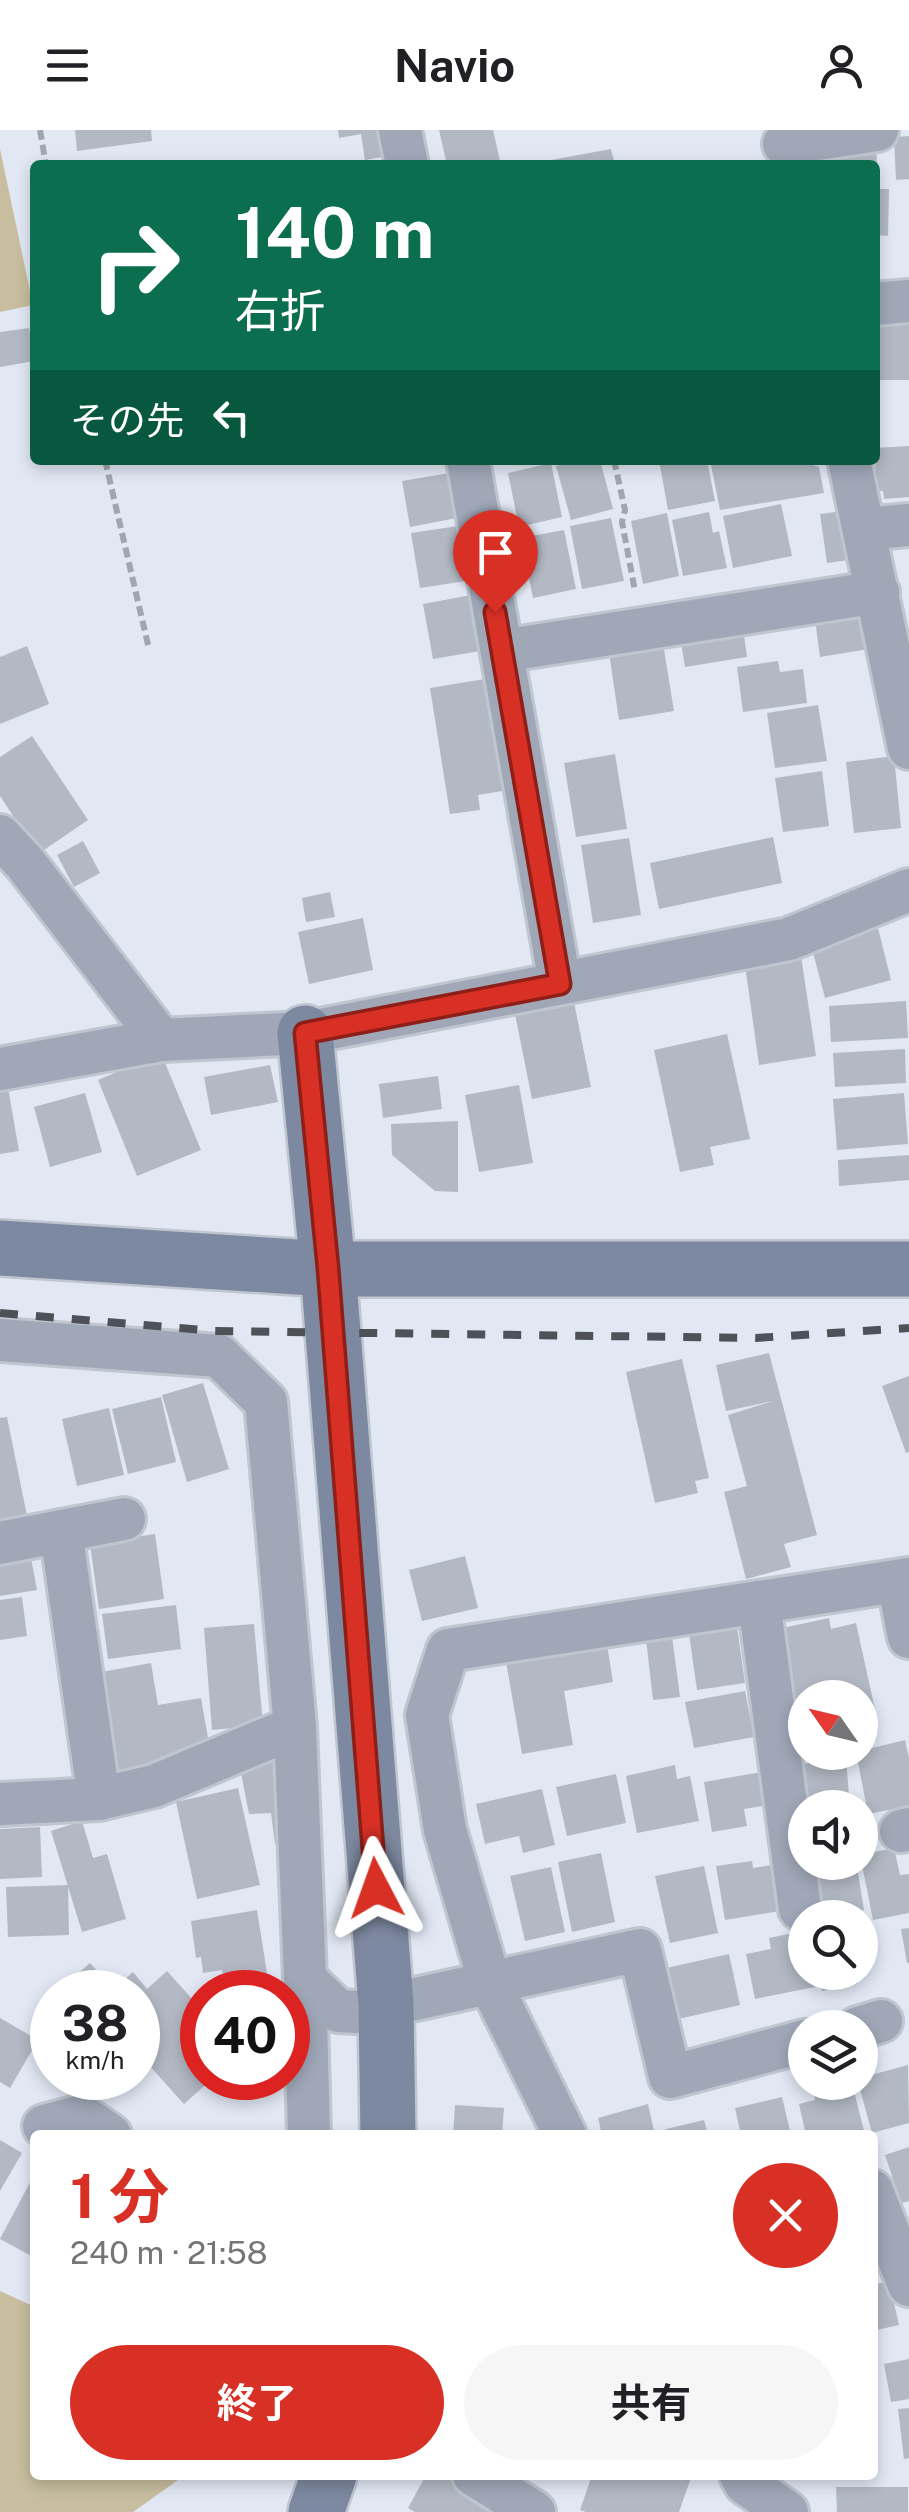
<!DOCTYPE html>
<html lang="ja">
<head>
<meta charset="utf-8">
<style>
	:root { --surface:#fff; --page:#f6f6f6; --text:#202124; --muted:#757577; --accent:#d93025 }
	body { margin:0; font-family:"Public Sans","Noto Sans JP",sans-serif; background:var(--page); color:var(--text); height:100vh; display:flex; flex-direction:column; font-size:38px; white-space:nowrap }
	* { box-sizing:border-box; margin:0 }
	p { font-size:32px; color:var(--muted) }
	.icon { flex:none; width:55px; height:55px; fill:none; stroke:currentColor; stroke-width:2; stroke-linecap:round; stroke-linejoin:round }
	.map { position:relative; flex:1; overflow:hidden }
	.side { position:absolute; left:30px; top:2000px; width:848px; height:350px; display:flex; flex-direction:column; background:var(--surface); border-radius:10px; box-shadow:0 5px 15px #0003 }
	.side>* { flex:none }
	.hud { position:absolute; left:30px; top:30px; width:850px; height:305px; border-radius:10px; box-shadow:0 5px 15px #0003; background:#0b6e4f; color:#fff; overflow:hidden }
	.needle { width:65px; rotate:304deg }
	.controls { position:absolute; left:788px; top:1550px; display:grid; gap:20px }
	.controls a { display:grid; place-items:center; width:90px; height:90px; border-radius:50%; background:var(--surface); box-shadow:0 5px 15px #0003; font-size:50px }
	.speed { position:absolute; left:30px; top:1840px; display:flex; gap:20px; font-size:50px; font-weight:700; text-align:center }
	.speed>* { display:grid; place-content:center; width:130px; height:130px; border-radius:50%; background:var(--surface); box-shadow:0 5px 15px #0003; line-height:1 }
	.speed small { font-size:25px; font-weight:400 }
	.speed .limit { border:15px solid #d22; background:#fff; color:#111 }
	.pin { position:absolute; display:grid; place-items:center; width:85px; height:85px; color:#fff; margin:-102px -42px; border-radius:50% 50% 50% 0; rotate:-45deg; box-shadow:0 0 10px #0007 }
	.pin .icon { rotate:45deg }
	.me { position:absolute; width:110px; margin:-55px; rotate:356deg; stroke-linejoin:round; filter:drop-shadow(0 0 8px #0008) }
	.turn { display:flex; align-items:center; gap:35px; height:210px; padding:0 40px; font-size:45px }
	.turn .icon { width:130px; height:130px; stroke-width:2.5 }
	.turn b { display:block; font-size:70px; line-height:85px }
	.then { display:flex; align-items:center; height:95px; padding:0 40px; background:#0003; gap:20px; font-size:38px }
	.round { display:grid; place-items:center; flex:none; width:105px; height:105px; border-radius:52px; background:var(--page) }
	.head { display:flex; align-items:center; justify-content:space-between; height:170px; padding:0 40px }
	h1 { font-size:60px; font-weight:700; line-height:75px; color:var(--accent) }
	.button { display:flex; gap:20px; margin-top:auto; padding:20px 40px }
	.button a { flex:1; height:115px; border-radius:60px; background:var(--accent); color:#fff; font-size:40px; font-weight:700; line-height:115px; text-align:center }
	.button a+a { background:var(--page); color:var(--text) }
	header { display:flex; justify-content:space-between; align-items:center; height:130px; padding:0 40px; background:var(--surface); font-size:45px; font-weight:700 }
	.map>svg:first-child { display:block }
	.green { fill:#c8be9f }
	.building { fill:#b2b9c4 }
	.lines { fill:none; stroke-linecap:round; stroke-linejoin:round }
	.street-casing { stroke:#c0c6d0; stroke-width:48 }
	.secondary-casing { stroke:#c0c6d0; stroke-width:60 }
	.path { stroke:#a0a6af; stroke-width:6; stroke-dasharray:10 5; stroke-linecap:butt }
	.street { stroke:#a0a8b8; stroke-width:42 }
	.secondary { stroke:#7d89a0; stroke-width:55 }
	.rail { stroke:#4e5258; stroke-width:8; stroke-dasharray:18 18; stroke-linecap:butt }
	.route-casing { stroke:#8d1f18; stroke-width:25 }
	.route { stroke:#d93025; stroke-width:18 }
</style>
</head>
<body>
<header><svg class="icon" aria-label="menu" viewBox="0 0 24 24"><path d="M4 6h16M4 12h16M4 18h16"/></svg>Navio<svg class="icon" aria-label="person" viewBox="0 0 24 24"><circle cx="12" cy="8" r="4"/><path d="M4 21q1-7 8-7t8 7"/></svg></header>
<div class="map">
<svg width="909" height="2382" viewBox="0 0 909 2382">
	<rect width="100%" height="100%" fill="#e1e8f4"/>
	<g class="green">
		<path d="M0 19 33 175 0 182Z"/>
		<path d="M0 2161 35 2177V2345H185L133 2382H0Z"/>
	</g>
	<g class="building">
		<path d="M75 0H151L152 11 77 21Z"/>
		<path d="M338 0H395L399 24 365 30 361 4 339 8Z"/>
		<path d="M439 0H493L501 35H447Z"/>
		<path d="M909 6V49L896 50 894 7Z"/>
		<path d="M876 10 877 35H818L817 13Z"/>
		<path d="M611 19 615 35H535V33Z"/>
		<path d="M875 59H889L888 106 875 105Z"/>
		<rect x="875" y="183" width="34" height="67"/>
		<path d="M29 198 34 231 0 237V202Z"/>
		<path d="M909 316V367L884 369 883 361H876L875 318Z"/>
		<path d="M579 330H600L613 379 571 390 556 336Z"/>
		<path d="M659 330H707L715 371 668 380Z"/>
		<path d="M710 330H798L819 337 824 363 720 380Z"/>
		<path d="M551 333 562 387 519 397 508 343Z"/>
		<path d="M455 342 462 387 410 397 402 351Z"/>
		<path d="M781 374 792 426 733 438 723 386Z"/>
		<path d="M858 379 865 428 827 433 820 384Z"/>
		<path d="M709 382 713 403 719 401 727 438 683 446 672 390Z"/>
		<path d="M667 383 679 446 643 454 631 391Z"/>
		<path d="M611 388 624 451 582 459 570 396Z"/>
		<path d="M471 394 479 449 420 458 411 403Z"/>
		<path d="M564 400 576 459 533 468 521 408Z"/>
		<path d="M482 463 492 519 433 529 423 474Z"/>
		<path d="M855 475 858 489 871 487 875 518 820 527 814 482Z"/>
		<path d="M742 490 747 527 685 537 679 500Z"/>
		<path d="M662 507 674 581 619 590 608 516Z"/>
		<path d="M27 516 49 574 0 594V527Z"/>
		<path d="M778 531 780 542 803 539 807 573 743 582 737 537Z"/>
		<path d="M503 546 520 658 478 665 480 680 450 684 430 558Z"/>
		<path d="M818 575 827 631 775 638 767 583Z"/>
		<path d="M32 606 88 690 38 724 0 666V627Z"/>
		<path d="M615 624 627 699 576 707 564 633Z"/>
		<path d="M894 626 901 698 854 703 846 632Z"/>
		<path d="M822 641 829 696 783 702 775 648Z"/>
		<path d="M773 707 782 753 659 779 650 733Z"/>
		<path d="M629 708 641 785 593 793 581 715Z"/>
		<path d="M83 711 100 743 74 757 57 725Z"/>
		<path d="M330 762 335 787 306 792 302 768Z"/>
		<path d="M363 788 373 840 309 854 298 802Z"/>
		<path d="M877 794 891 850 825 868 810 811Z"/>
		<path d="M801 826 816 926 759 935 745 835Z"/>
		<path d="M572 862 591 957 532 969 513 874Z"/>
		<path d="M906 871 908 908 831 912 829 876Z"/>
		<path d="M727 904 750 1009 710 1017 714 1035 680 1042 654 920Z"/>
		<path d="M905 919 906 953 835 957 833 923Z"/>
		<path d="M161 923 201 1020 137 1046 98 950Z"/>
		<path d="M270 935 278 972 211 985 204 947Z"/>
		<path d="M6 946 19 1021 0 1024V947Z"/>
		<path d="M438 946 442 979 383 988 379 954Z"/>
		<path d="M519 955 533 1033 479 1042 465 965Z"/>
		<path d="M85 963 102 1022 50 1037 34 977Z"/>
		<path d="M904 963 908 1014 837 1020 833 969Z"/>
		<path d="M458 991V1062L435 1061 392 1025 391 994Z"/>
		<path d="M909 1025V1050L839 1056 838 1030Z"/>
		<path d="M769 1223 817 1405 784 1414 791 1437 746 1449 724 1362 747 1356 728 1285 773 1271 726 1281 716 1235Z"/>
		<path d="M682 1229 709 1348 695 1351 698 1363 655 1373 626 1242Z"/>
		<path d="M909 1246V1322L906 1323 882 1256Z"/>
		<path d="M203 1253 229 1339 187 1352 162 1265Z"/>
		<path d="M161 1267 176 1332 128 1344 112 1279Z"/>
		<path d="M109 1278 124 1345 77 1356 62 1289Z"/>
		<path d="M7 1287 27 1386 0 1391V1288Z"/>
		<path d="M155 1404 164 1469 99 1479 90 1414Z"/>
		<path d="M30 1422 37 1460 0 1466V1427Z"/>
		<path d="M465 1426 478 1478 422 1491 409 1440Z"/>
		<path d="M22 1467 27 1506 0 1510V1470Z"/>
		<path d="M176 1475 181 1519 108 1529 102 1484Z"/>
		<path d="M829 1488 831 1499 856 1493 876 1584 860 1588V1568H805V1601L797 1602 773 1500Z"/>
		<path d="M736 1490 745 1553 697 1560 688 1497Z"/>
		<path d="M254 1494 263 1595 212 1600 204 1498Z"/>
		<path d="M672 1506 680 1567 653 1570 646 1509Z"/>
		<path d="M606 1508 613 1552 564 1561 573 1615 522 1624 505 1526Z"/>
		<path d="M151 1533 158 1575 201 1568 211 1625 114 1643 96 1543Z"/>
		<path d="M745 1561 754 1607 694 1618 685 1572Z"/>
		<path d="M905 1610 909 1628V1676L868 1684 856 1622Z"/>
		<path d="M287 1624 292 1714H275L271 1683 249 1684 240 1638Z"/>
		<path d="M846 1629 849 1665 843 1666 844 1678H805L802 1634Z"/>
		<path d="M675 1635 677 1649 690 1646 699 1691 637 1703 626 1646Z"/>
		<path d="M762 1642 768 1675 744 1679 747 1696 712 1702 704 1652Z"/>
		<path d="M616 1644 626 1693 567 1706 556 1657Z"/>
		<path d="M238 1658 260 1755 197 1769 176 1672Z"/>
		<path d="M542 1659 555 1715 523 1723 519 1706 485 1714 476 1674Z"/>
		<path d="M82 1691 93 1728 107 1724 126 1789 82 1802 51 1701Z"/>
		<path d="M40 1697 42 1747 0 1749V1699Z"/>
		<path d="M894 1718 900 1745 909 1744V1783L873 1790 860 1725Z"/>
		<path d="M601 1723 615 1792 572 1802 558 1732Z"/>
		<path d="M752 1731 753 1738 778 1734 786 1780 725 1790 716 1736Z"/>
		<path d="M809 1732H848L850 1744 858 1743 864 1780 819 1788Z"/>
		<path d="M704 1736 718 1803 670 1813 655 1746Z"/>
		<path d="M551 1737 565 1802 525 1811 510 1746Z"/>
		<path d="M68 1755 69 1805 8 1807 6 1757Z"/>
		<path d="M257 1780 270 1862H247L246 1855 225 1858 222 1840 203 1843 201 1827 196 1828 191 1791Z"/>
		<path d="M909 1798V1833H907L901 1799Z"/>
		<path d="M803 1801 805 1842H812L815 1857 755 1869 746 1824 771 1819 769 1808Z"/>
		<path d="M729 1824 740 1875 674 1890 662 1839Z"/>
		<path d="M90 1833 114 1859 133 1842 147 1859 167 1841 202 1880V1948H213L184 1974 138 1923V1862H57Z"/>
		<path d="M818 1842H855L857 1854 822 1861Z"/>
		<path d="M0 1888 38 1910 10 1958 0 1952Z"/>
		<path d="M908 1935 909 1993 872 2003 858 1952 860 1948Z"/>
		<path d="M852 1953 865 2005H806L799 1974 815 1970 814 1963Z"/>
		<path d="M782 1967 791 2005H741L735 1978Z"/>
		<path d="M648 1974 655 2005H602L598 1988Z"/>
		<path d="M455 1975 504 1978 502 2005H453Z"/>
		<path d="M704 1990 708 2005H667L666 1999Z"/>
		<path d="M0 2010 22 2023 0 2061Z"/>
		<path d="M909 2017V2071L901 2073 885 2025Z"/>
		<path d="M35 2043V2128L0 2109Z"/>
		<path d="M889 2151 899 2195 872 2201V2155Z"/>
		<path d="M909 2229V2269L891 2272 884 2234Z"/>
		<path d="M909 2278V2328L904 2329 898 2279Z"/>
		<path d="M426 2345H444L505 2379 503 2382H415L408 2378Z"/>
		<path d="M592 2345 607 2346 692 2345 679 2382H586L580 2380Z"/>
		<path d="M836 2357H908V2382H837Z"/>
	</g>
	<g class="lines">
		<defs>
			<g id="street">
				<path d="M400 0 407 35"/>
				<path d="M784 14 877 0"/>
				<path d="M875 174 909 171"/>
				<path d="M468 330 560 853"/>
				<path d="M849 330 909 618"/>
				<path d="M865 399 909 395"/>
				<path d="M502 521 878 462"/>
				<path d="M0 706 25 733 161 910"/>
				<path d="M0 939 161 910 305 903 789 809 909 760"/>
				<path d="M0 1210 219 1226 266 1272 295 1597 305 1849 338 1881 356 1882 640 1820 670 1947 805 1911"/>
				<path d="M61 1401 99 1669"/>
				<path d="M0 1413 124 1389"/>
				<path d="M898 1451 909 1507"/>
				<path d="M759 1472 800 1779"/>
				<path d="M0 1674 99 1669 154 1656 295 1597"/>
				<path d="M901 1701 909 1699"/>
				<path d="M305 1849 309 2005"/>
				<path d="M858 1898 881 1891"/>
				<path d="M44 1996 82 1986 110 2005"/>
				<path d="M565 2005 490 1853 445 1700 427 1585 448 1520 909 1449"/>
				<path d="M872 2061 909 2155"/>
				<path d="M474 2345 534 2382"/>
				<path d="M741 2345 746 2354 787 2382"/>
			</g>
			<g id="secondary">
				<path d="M305 903 328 1139 386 1874 388 2005"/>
				<path d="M0 1118 328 1139H909"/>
				<path d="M316 2382 329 2345"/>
			</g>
		</defs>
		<use href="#street" class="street-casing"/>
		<use href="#secondary" class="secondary-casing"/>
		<g class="path">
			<path d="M40 0 46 35"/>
			<path d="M105 330 149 519"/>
			<path d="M614 330 625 380 622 392 635 461"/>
		</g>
		<use href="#street" class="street"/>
		<use href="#secondary" class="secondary"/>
		<path class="rail" d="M0 1183 214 1201 756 1208 909 1198"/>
	</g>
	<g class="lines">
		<defs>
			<path id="route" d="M376 1758 328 1138 305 903 560 854 495 482"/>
		</defs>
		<use href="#route" class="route-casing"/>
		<use href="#route" class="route"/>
	</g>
</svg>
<div class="controls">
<a><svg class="needle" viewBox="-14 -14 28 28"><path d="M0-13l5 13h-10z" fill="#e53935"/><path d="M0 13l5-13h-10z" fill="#757577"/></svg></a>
<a><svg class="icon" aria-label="sound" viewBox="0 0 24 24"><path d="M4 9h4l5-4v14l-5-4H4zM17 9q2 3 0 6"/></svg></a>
<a><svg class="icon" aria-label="search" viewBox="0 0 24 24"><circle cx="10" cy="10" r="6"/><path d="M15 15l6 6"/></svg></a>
<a><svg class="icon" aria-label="layers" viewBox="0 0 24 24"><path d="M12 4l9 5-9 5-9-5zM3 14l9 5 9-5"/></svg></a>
</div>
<div class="speed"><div>38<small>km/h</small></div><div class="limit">40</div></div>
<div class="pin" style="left:495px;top:482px;background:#d93025"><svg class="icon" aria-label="arrive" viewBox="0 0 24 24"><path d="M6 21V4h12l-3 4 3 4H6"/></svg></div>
<svg class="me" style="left:376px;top:1758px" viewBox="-20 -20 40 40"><path d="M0-17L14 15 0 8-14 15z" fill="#d93025" stroke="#fff" stroke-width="4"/></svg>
<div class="hud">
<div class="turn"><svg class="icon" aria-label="right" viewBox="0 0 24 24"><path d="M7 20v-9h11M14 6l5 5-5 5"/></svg><div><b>140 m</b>右折</div></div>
<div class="then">その先<svg class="icon" aria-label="left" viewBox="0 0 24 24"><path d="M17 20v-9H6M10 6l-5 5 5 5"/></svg></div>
</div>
<section class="side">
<div class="head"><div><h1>1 分</h1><p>240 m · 21:58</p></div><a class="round" style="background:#d93025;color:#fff"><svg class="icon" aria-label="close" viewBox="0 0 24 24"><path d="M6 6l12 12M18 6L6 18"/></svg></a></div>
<div class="button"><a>終了</a><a>共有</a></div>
</section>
</div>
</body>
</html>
